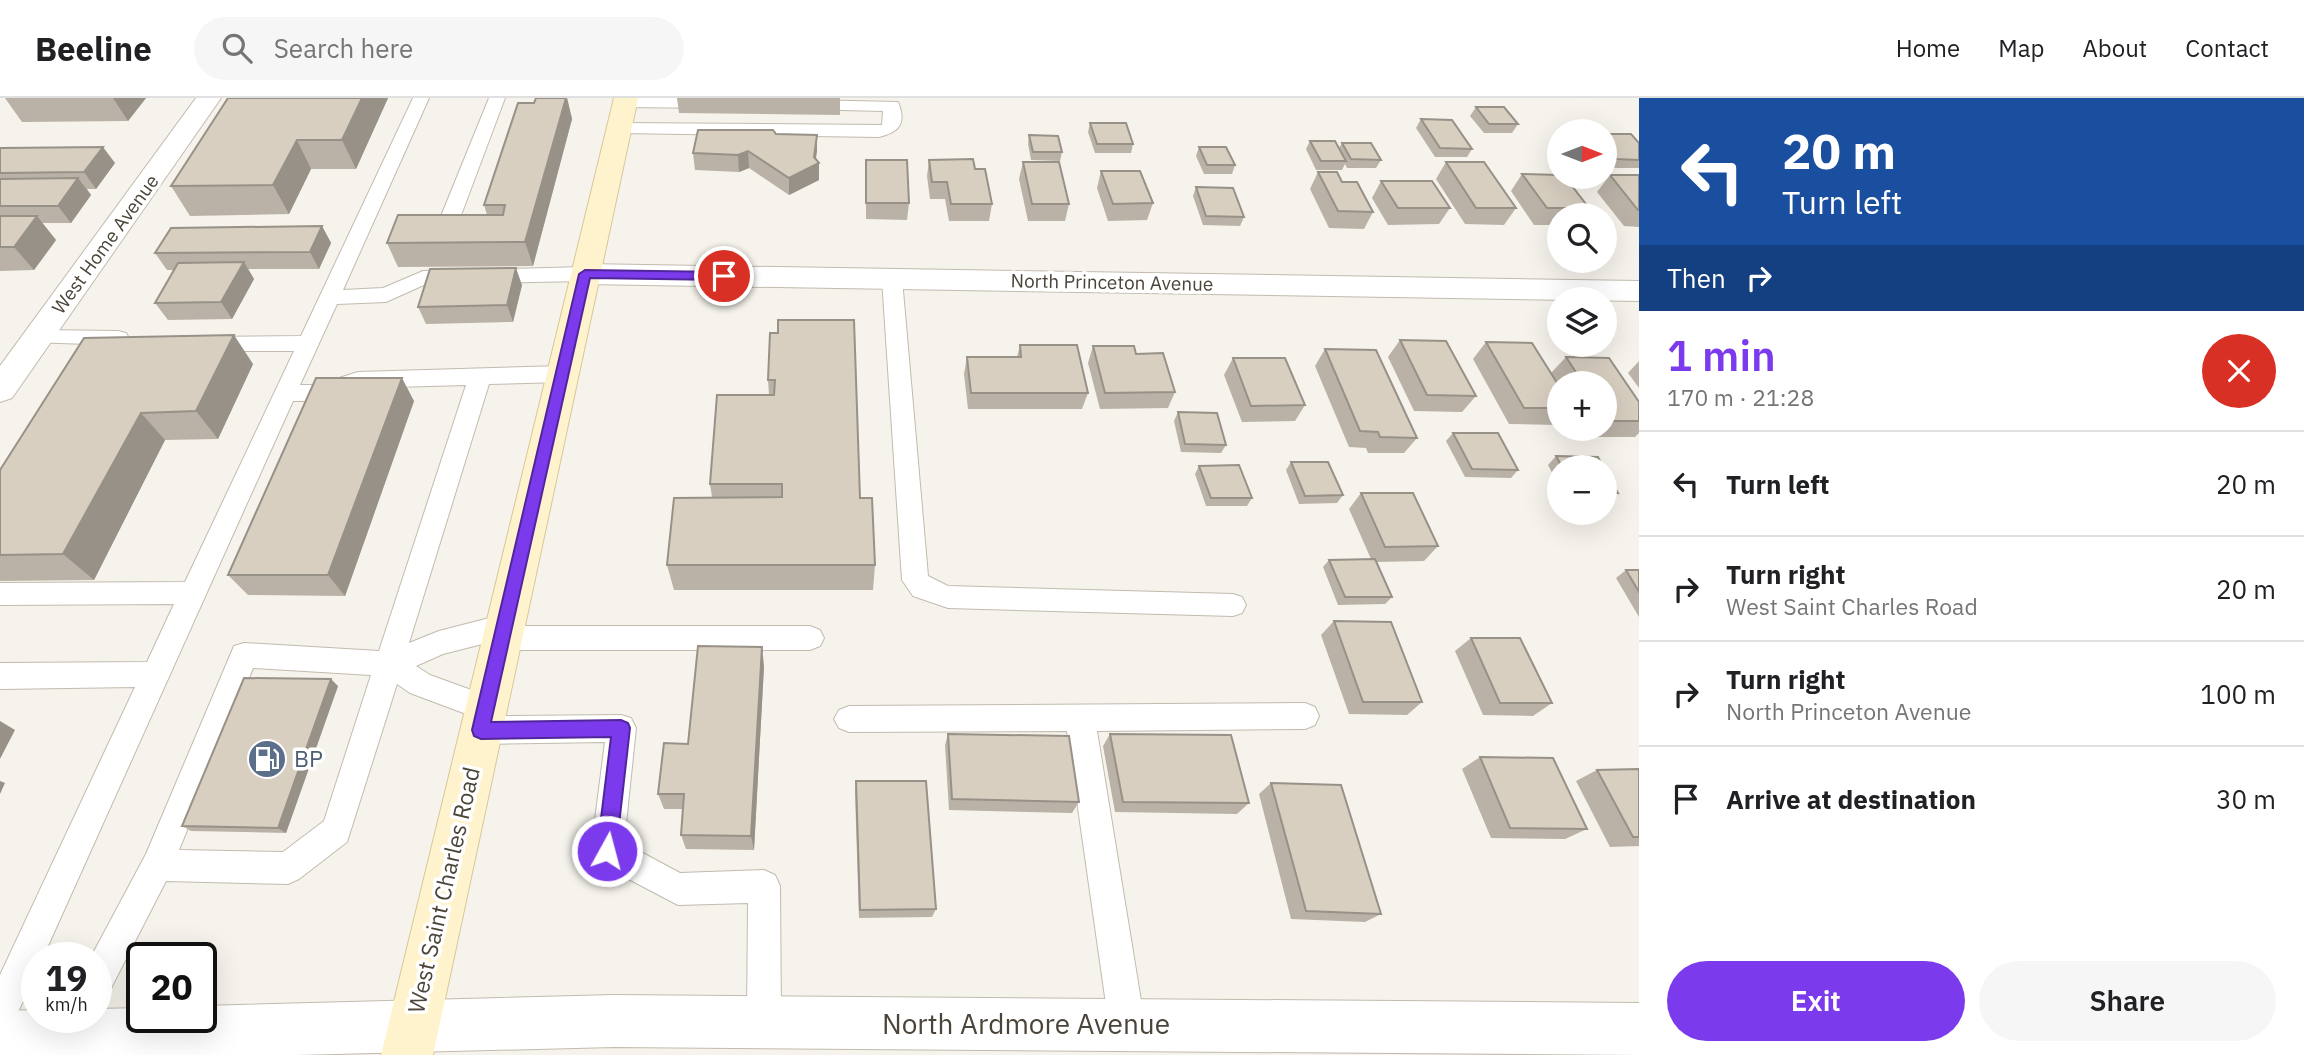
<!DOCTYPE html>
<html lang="en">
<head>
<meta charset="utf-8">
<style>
	:root { --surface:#fff; --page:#f6f6f6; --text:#202124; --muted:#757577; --line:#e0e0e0; --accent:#7c3aed }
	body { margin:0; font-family:"IBM Plex Sans",sans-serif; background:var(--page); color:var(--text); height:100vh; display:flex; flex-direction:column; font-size:26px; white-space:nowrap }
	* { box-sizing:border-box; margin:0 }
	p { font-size:23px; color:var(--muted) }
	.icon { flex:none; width:38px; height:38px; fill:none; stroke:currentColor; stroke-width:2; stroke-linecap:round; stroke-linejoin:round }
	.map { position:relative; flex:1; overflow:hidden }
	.drawer { display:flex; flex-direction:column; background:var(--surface); width:665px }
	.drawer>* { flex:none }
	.hud { background:#1a4fa0; color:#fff; overflow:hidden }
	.needle { width:46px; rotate:90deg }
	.tools { position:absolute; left:1547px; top:21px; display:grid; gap:14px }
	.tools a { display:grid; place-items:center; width:70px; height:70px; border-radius:50%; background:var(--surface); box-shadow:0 7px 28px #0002; font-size:35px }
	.speed { position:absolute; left:21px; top:844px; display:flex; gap:14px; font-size:35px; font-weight:700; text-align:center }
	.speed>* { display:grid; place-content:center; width:91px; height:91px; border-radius:50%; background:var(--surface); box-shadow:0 7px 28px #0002; line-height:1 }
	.speed small { font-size:18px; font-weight:400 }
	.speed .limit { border:4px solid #111; border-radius:10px; background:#fff; color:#111 }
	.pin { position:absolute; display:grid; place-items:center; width:60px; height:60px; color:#fff; margin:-30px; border:4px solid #fff; border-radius:50%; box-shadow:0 2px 7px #0007 }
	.me { position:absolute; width:77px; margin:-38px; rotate:7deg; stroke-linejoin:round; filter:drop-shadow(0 0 5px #0008) }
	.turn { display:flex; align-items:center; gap:24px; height:147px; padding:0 28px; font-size:32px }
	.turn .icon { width:91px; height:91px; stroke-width:2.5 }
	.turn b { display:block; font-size:49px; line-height:60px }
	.then { display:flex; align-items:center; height:66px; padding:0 28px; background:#0003; gap:14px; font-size:26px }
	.round { display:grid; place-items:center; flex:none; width:74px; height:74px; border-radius:37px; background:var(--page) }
	.summary { display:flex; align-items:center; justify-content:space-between; height:119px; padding:0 28px }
	h1 { font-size:42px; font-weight:600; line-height:52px; color:var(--accent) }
	.cta { display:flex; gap:14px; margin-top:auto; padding:14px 28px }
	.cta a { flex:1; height:80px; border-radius:42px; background:var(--accent); color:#fff; font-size:28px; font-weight:600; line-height:80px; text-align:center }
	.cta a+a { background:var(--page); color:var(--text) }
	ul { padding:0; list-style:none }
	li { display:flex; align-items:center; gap:21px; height:105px; padding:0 28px; border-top:2px solid var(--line) }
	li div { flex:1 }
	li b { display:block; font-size:26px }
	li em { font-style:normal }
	header { display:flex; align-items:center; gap:42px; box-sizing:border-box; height:98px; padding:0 35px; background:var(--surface); border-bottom:2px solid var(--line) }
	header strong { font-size:33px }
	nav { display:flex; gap:38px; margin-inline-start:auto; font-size:24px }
	.search { width:490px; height:63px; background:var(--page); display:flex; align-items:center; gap:18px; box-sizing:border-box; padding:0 24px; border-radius:38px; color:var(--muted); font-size:26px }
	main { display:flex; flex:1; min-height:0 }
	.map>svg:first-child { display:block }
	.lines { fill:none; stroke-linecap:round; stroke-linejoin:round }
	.service-casing { stroke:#c2bbae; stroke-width:2 }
	.minor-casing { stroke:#c2bbae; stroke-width:2 }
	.secondary-casing { stroke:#d6c79b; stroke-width:2 }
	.service { fill:#fff; fill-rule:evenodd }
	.minor { fill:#fff; fill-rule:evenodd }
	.secondary { fill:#fff3cd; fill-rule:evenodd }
	.wall { fill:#bab2a6 }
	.shaded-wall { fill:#979187 }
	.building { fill:#d8cfc1; stroke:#979187; stroke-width:2 }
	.route { fill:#7c3aed; stroke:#51269a; stroke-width:2 }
	.labels { text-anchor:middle; stroke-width:7; stroke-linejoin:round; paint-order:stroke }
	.far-street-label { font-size:19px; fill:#4b4439; stroke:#fff }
	.service-label { font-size:23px; fill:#4e5e75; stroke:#fff; text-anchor:start }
	.street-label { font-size:23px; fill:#4b4439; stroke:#fff }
	.near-street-label { font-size:28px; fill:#4b4439; stroke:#fff }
</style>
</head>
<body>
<header>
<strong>Beeline</strong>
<div class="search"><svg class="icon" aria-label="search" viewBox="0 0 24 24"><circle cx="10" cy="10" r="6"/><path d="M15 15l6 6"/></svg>Search here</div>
<nav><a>Home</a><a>Map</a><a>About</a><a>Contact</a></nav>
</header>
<main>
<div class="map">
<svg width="1639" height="957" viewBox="0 0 1639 957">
	<rect width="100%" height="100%" fill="#f6f3ec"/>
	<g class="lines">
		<defs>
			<g id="service">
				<path d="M413 0H429L343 192 383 190 423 173 585 169 592 171 595 176 592 181 585 183 426 186 386 204 337 206 300 287H317L358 274 562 268 570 270 573 276 570 282 562 284 489 286 409 545 439 533 505 516 515 520 519 528H810L820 532 824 540 820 548 810 552H502L492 548 490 544 443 556 416 568 430 577 496 601 500 610 497 618 621 617 631 620 636 630 624 745 680 775 764 772 775 777 780 788 781 924 776 936 764 941 752 936 747 924 748 805 678 807 596 764 591 753 605 644 481 646 471 642 466 632 471 622 477 620 410 595 397 586 347 744 299 781 288 786 166 783 108 896 96 901V859H91L146 756 234 548 244 545 379 553 466 287 359 290 318 303H293L43 859H37V873L12 927 0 932V877L135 589 0 591V565L147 564 174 506 0 507V485L185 484 294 253H205L197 251 194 246 197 241 205 239 301 238ZM253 570 371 577 324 723 283 754 179 752Z"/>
				<path d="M489 0H505L457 128 454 132H440L437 128Z"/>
				<path d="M621 0H712L720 5 712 10 625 9 617 4Z"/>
				<path d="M806 2 898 4C907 26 899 34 879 39L620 35 611 30 620 25 882 27 883 13 800 11 797 7Z"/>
				<path d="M892 174 899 176 902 181 928 478 948 488 1233 496 1242 499 1246 507 1242 515 1233 518 948 510 913 498 902 482 882 181 885 176Z"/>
				<path d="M38 232 118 233 126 235 129 240 126 245 118 247 30 244 27 239 30 234Z"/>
				<path d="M1305 605 1315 609 1319 618 1315 627 1305 631 1097 633 1145 927 1139 939 1127 945 1115 939 1109 927 1067 633 849 634 839 630 834 621 839 612 849 608Z"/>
			</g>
			<g id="minor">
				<path d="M196 0H221L12 300 0 304V268Z"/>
				<path d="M585 166 1639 183V203L585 186 574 183 570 176 574 169Z"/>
				<path d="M614 897 1639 905V957L614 949 297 957H0V913L37 912V919H96V911L142 910V919H201V908Z"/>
			</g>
			<path id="secondary" d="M614 0H638L433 957H381Z"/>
		</defs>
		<use href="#service" class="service-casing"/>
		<use href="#minor" class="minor-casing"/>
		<use href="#secondary" class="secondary-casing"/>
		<use href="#service" class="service"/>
		<use href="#minor" class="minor"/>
		<use href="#secondary" class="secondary"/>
	</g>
	<g class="wall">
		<path d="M5 0H146L128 23 22 24Z"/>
		<path d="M388 0 356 71H311L289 116 190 118 171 88Z"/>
		<path d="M536 0H567L572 21 533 168 398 169 387 145 487 117 484 107Z"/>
		<path d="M677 0H840V17L679 15Z"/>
		<path d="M1476 9 1518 26 1512 35H1484L1470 18Z"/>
		<path d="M1421 21 1472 51 1467 59H1435L1416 30Z"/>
		<path d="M1090 25 1133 46 1131 55H1095L1088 34Z"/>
		<path d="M776 36 817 37 816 61 819 82 789 97 749 70 739 74 695 72 693 55Z"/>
		<path d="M1605 36 1639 45V70H1609L1605 64Z"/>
		<path d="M1029 37 1062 54 1060 63 1031 62 1028 46Z"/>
		<path d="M1310 43 1339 50 1342 45 1381 62 1376 70H1347L1345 66 1342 72H1316L1306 51Z"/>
		<path d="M1199 49 1235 67 1232 76H1204L1196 58Z"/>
		<path d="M0 50 115 65 96 91H87L91 97 71 125H42L56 142 34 172 0 173Z"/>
		<path d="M866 62 909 105 907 122 866 121Z"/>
		<path d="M929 62 975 71 992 106 989 123H949L945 101H930L927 78Z"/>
		<path d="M1023 64 1069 106 1065 123H1028L1019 81Z"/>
		<path d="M1446 64 1516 110 1504 127 1465 126 1436 81Z"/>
		<path d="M1101 73 1153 105 1147 122 1108 123 1097 90Z"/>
		<path d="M1318 74 1342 84 1373 114 1364 131 1329 130 1310 91Z"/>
		<path d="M1522 76 1589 110 1584 117H1559V127H1534L1511 93Z"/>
		<path d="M1610 77H1639V129L1624 128 1597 94Z"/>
		<path d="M1381 83 1450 110 1439 126 1388 127 1372 100Z"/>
		<path d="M1196 89 1244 119 1240 128 1203 127 1193 98Z"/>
		<path d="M322 128 331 145 319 171H248L254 181 232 221 168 222 155 205 174 172H167L155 155Z"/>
		<path d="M522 187 513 224 426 226 418 209Z"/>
		<path d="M770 235 860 400 875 467 873 492H674L667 467 712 399 710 386 769 297 768 282Z"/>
		<path d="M1400 242 1476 298 1462 314 1414 313 1388 259Z"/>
		<path d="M1486 244 1551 275 1566 259 1639 304V335L1635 339H1590L1585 331H1605V285H1559V325L1558 327 1509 326 1473 261Z"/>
		<path d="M1020 247 1088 295 1082 311H968L964 276 967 259H1017Z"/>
		<path d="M1093 248 1136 256 1175 294 1168 310 1100 311 1088 265Z"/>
		<path d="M1325 251 1417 340 1404 355H1368L1366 350 1349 349 1315 268Z"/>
		<path d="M1233 260 1305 307 1295 323 1242 324 1224 277Z"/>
		<path d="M1639 263V290L1628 275Z"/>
		<path d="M253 266 218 341 165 342 94 482 0 483V372Z"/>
		<path d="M414 303 345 498 248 497 228 477Z"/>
		<path d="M1178 314 1226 347 1221 355 1181 354 1174 323Z"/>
		<path d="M1453 335 1518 372 1511 380 1465 379 1446 343Z"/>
		<path d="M1556 358 1603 369H1559V388L1548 367Z"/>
		<path d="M1291 364 1343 397 1337 405 1299 406 1286 372Z"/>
		<path d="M1199 368 1252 400 1247 408H1206L1195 376Z"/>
		<path d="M1605 372 1618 395 1609 402H1605Z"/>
		<path d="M1361 395 1438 448 1424 463 1376 464 1392 499 1385 506 1338 507 1323 469 1329 462 1371 461 1349 411Z"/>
		<path d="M1626 472H1639V519L1616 480Z"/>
		<path d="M1334 523 1422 604 1407 617 1349 616 1321 537Z"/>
		<path d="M1471 540 1552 605 1533 618 1483 617 1455 553Z"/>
		<path d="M764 568 754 752 686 751 681 737 683 711H664L658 696Z"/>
		<path d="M338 588 286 735 191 733 182 728Z"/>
		<path d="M948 636 1079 704 1072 715 949 712 945 647Z"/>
		<path d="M1110 636 1249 705 1237 716 1115 714 1103 648Z"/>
		<path d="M1480 659 1587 731 1565 741 1491 740 1462 671Z"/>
		<path d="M1639 671V748L1610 749 1576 683 1597 672Z"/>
		<path d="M856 683 936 811 932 819 859 820 855 694Z"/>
		<path d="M1271 685 1381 816 1365 824 1291 821 1259 696Z"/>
	</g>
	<g class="shaded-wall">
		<path d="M113 0H146L128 23Z"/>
		<path d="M362 0H388L356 71 342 42Z"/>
		<path d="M566 0H567L572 21 533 168 525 144Z"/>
		<path d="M817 37V53L815 67 819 65V82L789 97V80L814 59Z"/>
		<path d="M297 42 311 71 289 116 273 87Z"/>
		<path d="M103 49 115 65 96 91 84 74Z"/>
		<path d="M748 53 749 70 739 74 738 57Z"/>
		<path d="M78 80 91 97 71 125 58 108Z"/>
		<path d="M37 118 56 142 34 172 14 149Z"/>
		<path d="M322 128 331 145 319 171 310 154Z"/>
		<path d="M244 164 254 181 232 221 221 204Z"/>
		<path d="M516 170 522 187 513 224 507 207Z"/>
		<path d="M234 237 253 266 218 341 196 313Z"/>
		<path d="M402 280 414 303 345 498 328 477Z"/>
		<path d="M141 315 165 342 94 482 63 456Z"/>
		<path d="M762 549 764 568 754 752 751 738Z"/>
		<path d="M331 581 338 588 286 735 278 730Z"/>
		<path d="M0 623 15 632 0 661Z"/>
		<path d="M0 683 5 685 0 696Z"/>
	</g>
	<g class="building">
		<path d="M228 0H362L342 42H297L273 87 171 88Z"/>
		<path d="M536 0H566L525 144 387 145 398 117H503L505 107H484L518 5H534Z"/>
		<path d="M1476 9H1504L1518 26H1489Z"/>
		<path d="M1421 21 1452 22 1472 51 1440 50Z"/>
		<path d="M1090 25H1126L1133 46H1097Z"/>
		<path d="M698 32H773L776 36 817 37 814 59 819 65 789 80 748 53 738 57 693 55Z"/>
		<path d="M1605 36H1631L1639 45V62L1616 61 1605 48Z"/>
		<path d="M1029 37 1058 38 1062 54H1033Z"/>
		<path d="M1310 43H1335L1346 63H1321Z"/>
		<path d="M1342 45H1371L1381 62 1351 61Z"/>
		<path d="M103 49 84 74 0 75V50Z"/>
		<path d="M1199 49H1226L1235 67H1207Z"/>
		<path d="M973 61 975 71H985L992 106H951L947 84H932L929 62Z"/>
		<path d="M866 62H907L909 105H866Z"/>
		<path d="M1023 64H1059L1069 106H1032Z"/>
		<path d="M1446 64H1484L1516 110H1476Z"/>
		<path d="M1101 73H1140L1153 105 1113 106Z"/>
		<path d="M1318 74H1337L1342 84H1357L1373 114 1338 113Z"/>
		<path d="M1522 76 1559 77V79H1565L1589 110H1547Z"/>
		<path d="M1610 77H1639V112H1638Z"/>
		<path d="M78 80 58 108H0V81Z"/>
		<path d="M1381 83H1432L1450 110H1398Z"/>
		<path d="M1196 89 1233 90 1244 119 1206 118Z"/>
		<path d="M0 118H37L14 149H0Z"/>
		<path d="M322 128 310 154 155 155 171 130Z"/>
		<path d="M244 164 221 204 155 205 178 165Z"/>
		<path d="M516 170 507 207 418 209 430 171Z"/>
		<path d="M778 222H854L860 400H872L875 467H667L674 400 782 399V386H710L717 297H774L775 282H768L770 235H778Z"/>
		<path d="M234 237 196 313 141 315 63 456 0 457V372L84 240Z"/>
		<path d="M1400 242 1446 243 1476 298 1427 297Z"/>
		<path d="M1486 244 1532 245 1559 288V310H1524Z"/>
		<path d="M1020 247H1077L1088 295H971L967 259H1021Z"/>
		<path d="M1093 248H1134L1136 256 1163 255 1175 294 1105 295Z"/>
		<path d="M1325 251 1376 252 1417 340 1380 339 1378 334 1360 333Z"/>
		<path d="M1566 259 1609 260 1639 304V323H1607L1605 320V285H1583Z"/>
		<path d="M1233 260H1285L1305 307 1251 308Z"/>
		<path d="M316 280H402L328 477H228Z"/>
		<path d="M1178 314 1217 315 1226 347 1185 346Z"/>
		<path d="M1453 335H1498L1518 372 1472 371Z"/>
		<path d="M1556 358 1598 359 1603 369H1562Z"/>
		<path d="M1291 364H1328L1343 397 1305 398Z"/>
		<path d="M1239 367 1252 400H1211L1199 368Z"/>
		<path d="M1605 372 1618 395 1605 394Z"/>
		<path d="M1361 395H1413L1438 448 1385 449Z"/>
		<path d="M1375 461 1392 499H1345L1329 462Z"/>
		<path d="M1626 472H1639V494Z"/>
		<path d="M1334 523 1391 524 1422 604H1363Z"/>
		<path d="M1471 540H1520L1552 605H1500Z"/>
		<path d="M698 548 762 549 751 738 681 737 684 696H658L664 645 688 646Z"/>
		<path d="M244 580 331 581 278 730 182 728Z"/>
		<path d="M948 636 1069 638 1079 704 952 701Z"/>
		<path d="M1110 636 1231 637 1249 705 1123 704Z"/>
		<path d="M1480 659 1553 660 1587 731 1510 730Z"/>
		<path d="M1639 671V739H1633L1597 672Z"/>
		<path d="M856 683H926L936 811 860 812Z"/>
		<path d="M1271 685 1341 687 1381 816 1306 813Z"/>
	</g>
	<path class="route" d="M585 172 724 174 731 178 724 182 590 180 491 624 621 622 628 625 630 630 616 753 614 760 607 763 600 760 597 753 611 639 481 641 474 638 472 632 579 176Z"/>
	<defs>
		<symbol id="fuel-disc" viewBox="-11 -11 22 22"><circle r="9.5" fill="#5c6f8a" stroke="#fff"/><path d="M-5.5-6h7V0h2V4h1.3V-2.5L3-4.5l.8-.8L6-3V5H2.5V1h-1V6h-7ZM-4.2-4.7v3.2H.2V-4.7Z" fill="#fff"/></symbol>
	</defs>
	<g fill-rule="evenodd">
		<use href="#fuel-disc" x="245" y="639" width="44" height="44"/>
	</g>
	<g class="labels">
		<g class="far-street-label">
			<text transform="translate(105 146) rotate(-54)" y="7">West Home Avenue</text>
			<text transform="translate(1112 184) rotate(1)" y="7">North Princeton Avenue</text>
		</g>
		<g class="service-label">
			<text x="294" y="669">BP</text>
		</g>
		<g class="street-label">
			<text transform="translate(444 792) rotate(-77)" y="8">West Saint Charles Road</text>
		</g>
		<g class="near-street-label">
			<text x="1026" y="936">North Ardmore Avenue</text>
		</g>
	</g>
</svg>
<div class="tools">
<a><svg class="needle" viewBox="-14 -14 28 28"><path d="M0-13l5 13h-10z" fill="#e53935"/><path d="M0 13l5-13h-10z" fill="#757577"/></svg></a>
<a><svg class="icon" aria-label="search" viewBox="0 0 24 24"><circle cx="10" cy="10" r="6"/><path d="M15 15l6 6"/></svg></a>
<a><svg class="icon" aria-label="layers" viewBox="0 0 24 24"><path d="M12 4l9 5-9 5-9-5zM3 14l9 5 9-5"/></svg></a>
<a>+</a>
<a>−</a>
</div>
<div class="speed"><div>19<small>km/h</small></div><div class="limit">20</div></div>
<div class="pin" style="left:724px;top:178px;background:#d93025"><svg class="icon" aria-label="arrive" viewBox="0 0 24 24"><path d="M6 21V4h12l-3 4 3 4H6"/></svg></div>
<svg class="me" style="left:607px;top:753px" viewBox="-20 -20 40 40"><circle r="17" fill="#7c3aed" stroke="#fff" stroke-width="3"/><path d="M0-11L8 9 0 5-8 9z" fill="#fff"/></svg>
</div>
<section class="drawer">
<div class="hud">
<div class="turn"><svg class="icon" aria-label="left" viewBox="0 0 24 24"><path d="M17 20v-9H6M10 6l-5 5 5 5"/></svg><div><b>20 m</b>Turn left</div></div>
<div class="then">Then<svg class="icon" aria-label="right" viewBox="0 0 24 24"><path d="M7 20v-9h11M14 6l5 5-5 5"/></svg></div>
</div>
<div class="summary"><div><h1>1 min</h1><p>170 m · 21:28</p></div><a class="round" style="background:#d93025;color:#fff"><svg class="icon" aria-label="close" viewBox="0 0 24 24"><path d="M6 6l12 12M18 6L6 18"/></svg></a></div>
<ul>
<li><svg class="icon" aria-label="left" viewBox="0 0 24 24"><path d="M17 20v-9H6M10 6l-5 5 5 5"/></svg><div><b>Turn left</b></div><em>20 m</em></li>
<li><svg class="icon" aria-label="right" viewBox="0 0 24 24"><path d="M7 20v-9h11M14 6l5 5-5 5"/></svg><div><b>Turn right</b><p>West Saint Charles Road</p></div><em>20 m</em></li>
<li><svg class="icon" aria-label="right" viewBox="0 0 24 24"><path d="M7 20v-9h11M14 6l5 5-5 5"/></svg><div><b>Turn right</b><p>North Princeton Avenue</p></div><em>100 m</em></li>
<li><svg class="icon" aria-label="arrive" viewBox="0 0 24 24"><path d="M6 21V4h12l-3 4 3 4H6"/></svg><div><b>Arrive at destination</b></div><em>30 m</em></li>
</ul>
<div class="cta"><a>Exit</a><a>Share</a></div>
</section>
</main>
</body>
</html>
